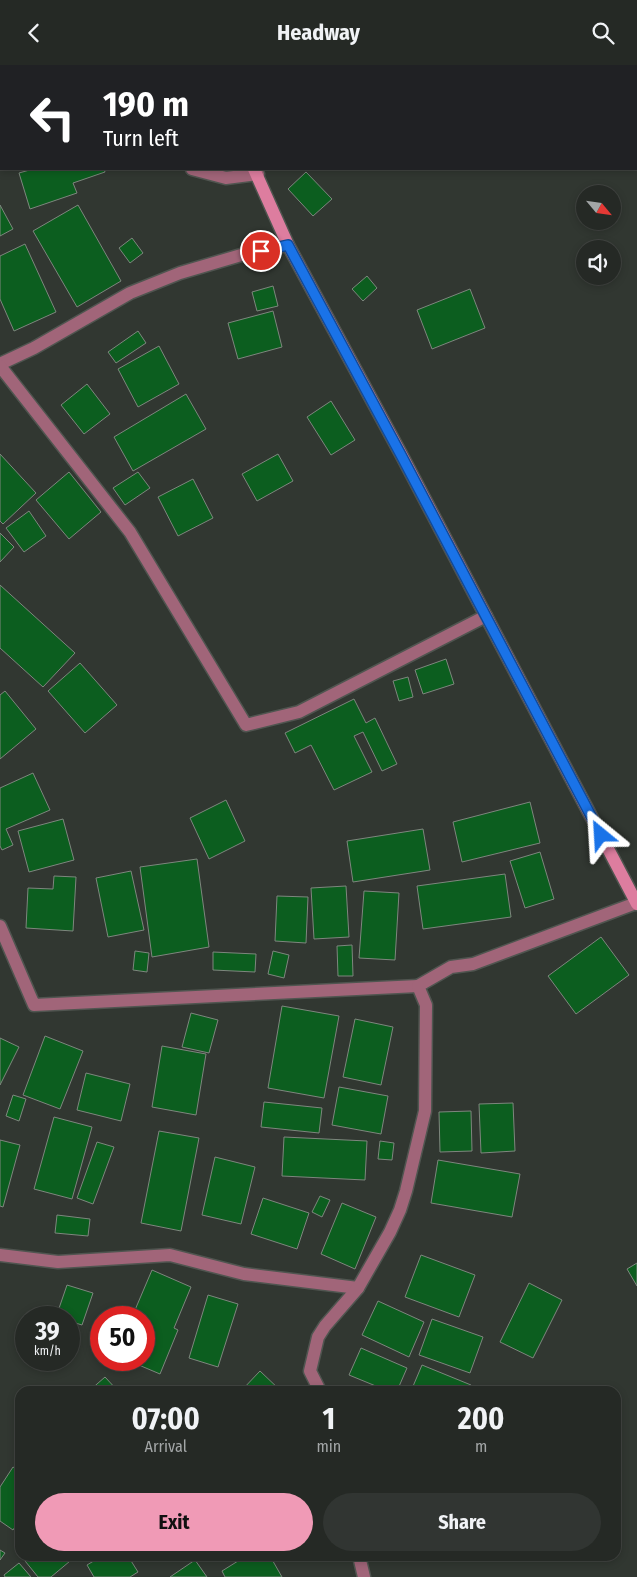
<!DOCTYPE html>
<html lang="en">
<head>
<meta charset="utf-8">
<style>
	:root { --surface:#252925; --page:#313532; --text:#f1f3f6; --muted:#a3a6a7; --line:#424542; --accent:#f09ab6 }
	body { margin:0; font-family:"Fira Sans Condensed",sans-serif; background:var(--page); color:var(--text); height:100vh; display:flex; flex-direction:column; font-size:19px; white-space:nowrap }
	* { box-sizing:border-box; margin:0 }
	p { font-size:16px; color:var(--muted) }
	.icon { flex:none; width:28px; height:28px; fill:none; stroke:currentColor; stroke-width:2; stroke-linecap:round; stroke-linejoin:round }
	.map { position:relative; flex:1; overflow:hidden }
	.drawer { position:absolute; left:15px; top:1321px; width:606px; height:175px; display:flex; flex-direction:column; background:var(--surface); border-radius:15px; box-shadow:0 2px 8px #0003,0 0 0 1px var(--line) }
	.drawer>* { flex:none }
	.top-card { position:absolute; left:0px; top:0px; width:638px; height:105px; box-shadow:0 2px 8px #0003,0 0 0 1px var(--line); background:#202124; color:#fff; overflow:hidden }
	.needle { width:32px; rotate:119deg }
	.controls { position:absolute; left:576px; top:120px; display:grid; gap:10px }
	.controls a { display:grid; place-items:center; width:45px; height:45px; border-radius:50%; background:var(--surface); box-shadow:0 2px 8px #0003,0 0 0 1px var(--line); font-size:25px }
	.speed { position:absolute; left:15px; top:1241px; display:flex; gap:10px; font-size:25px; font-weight:700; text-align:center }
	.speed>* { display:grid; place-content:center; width:65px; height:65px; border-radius:50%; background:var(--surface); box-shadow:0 2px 8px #0003,0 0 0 1px var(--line); line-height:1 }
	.speed small { font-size:12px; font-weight:400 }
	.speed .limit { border:8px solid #d22; background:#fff; color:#111 }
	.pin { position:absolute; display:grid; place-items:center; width:42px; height:42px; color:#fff; margin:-21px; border:2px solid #fff; border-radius:50%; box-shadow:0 1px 5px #0007 }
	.me { position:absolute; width:55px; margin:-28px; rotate:333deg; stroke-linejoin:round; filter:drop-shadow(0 0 4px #0008) }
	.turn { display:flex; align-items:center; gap:18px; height:105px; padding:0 20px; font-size:22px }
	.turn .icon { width:65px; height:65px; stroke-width:2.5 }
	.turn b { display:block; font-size:35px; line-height:42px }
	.eta { display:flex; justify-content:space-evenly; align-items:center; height:85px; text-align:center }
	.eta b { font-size:30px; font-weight:700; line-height:35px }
	.primary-button { display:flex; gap:10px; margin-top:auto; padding:10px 20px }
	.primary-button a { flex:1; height:58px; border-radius:30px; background:var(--accent); color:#111; font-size:20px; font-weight:700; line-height:58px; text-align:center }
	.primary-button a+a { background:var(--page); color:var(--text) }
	header { display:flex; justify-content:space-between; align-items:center; height:65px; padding:0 20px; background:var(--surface); font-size:22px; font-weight:700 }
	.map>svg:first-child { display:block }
	.building { fill:#0c5e1f; stroke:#7e867e }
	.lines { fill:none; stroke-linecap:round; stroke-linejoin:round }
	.street-casing { stroke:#505550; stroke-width:15 }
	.secondary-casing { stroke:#505550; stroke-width:15 }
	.street { stroke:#a16579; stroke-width:12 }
	.secondary { stroke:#dd7d9f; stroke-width:12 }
	.route-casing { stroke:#114b97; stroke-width:12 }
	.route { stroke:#1a73e8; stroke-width:9 }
</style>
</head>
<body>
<header><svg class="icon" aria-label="back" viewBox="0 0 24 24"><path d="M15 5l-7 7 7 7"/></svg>Headway<svg class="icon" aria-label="search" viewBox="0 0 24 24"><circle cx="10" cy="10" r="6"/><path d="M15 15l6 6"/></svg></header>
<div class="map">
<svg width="637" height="1512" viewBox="0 0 637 1512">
	<rect width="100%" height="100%" fill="#313731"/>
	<g class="building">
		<path d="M0 13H1V39L0 38Z"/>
		<path d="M33 104H104L105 107 73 118 77 128 30 144 19 108Z"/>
		<path d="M306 107 332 134 313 151 288 124Z"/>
		<path d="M0 140 13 164 0 171Z"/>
		<path d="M78 140 121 216 77 242 33 166Z"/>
		<path d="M132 173 143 188 130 198 119 183Z"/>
		<path d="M25 179 56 247 14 266 0 234V191Z"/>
		<path d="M367 211 377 223 363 236 352 224Z"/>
		<path d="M273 221 278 241 257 246 252 227Z"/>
		<path d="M470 224 485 263 432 284 417 245Z"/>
		<path d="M273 246 282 282 238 294 228 258Z"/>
		<path d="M138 266 146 278 116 298 108 287Z"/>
		<path d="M159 281 179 319 138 342 118 304Z"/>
		<path d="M87 319 110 349 84 369 61 340Z"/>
		<path d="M186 329 206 364 133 406 114 372Z"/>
		<path d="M331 336 355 375 331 390 307 352Z"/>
		<path d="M0 389 36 428 3 459 0 456Z"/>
		<path d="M278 389 293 416 257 436 242 409Z"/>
		<path d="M69 407 101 447 69 474 36 435Z"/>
		<path d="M138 407 150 423 125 440 113 423Z"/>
		<path d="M193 414 213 453 178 471 158 432Z"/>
		<path d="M29 446 46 471 24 487 6 463Z"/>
		<path d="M0 468 14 482 0 497Z"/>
		<path d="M0 520 75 588 43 622 0 583Z"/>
		<path d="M446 594 454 619 423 629 415 605Z"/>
		<path d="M80 598 117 640 85 668 48 626Z"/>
		<path d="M408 612 413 632 399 636 393 616Z"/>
		<path d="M5 626 36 664 0 694V630Z"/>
		<path d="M354 634 366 658 375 653 397 699 382 706 363 667 354 671 372 707 334 725 311 680 295 688 285 668Z"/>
		<path d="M33 708 50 745 6 764 13 780 2 785 0 781V723Z"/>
		<path d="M226 735 245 776 209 794 190 753Z"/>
		<path d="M530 737 540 778 462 797 453 757Z"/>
		<path d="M63 754 74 795 29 807 18 766Z"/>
		<path d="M423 764 430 805 353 817 347 776Z"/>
		<path d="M540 787 554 834 525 843 510 796Z"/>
		<path d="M197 794 209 882 152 892 140 802Z"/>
		<path d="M131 806 144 865 108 872 96 813Z"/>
		<path d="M505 809 511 852 423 864 417 821Z"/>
		<path d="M54 811 76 812 73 866 26 863 28 823 53 824Z"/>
		<path d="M346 821 349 872 314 874 311 823Z"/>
		<path d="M364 826 399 828 395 895 359 893Z"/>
		<path d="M277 831 308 832 306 878 275 876Z"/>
		<path d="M601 872 629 910 576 949 548 911Z"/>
		<path d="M352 880 353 911H338L337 881Z"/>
		<path d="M135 886 149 888 147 907 133 905Z"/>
		<path d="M273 886 289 890 284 913 268 909Z"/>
		<path d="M213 887 256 889 255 907 213 905Z"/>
		<path d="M282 941 339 951 324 1033 268 1023Z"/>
		<path d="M191 948 218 955 209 988 182 982Z"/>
		<path d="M355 954 393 962 381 1020 343 1012Z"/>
		<path d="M45 971 83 986 60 1044 23 1030Z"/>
		<path d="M0 973 19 982 0 1020Z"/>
		<path d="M162 981 206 989 196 1050 152 1042Z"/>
		<path d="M86 1008 130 1019 121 1056 77 1045Z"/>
		<path d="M339 1022 388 1031 381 1069 332 1060Z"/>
		<path d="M13 1030 26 1034 19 1056 6 1051Z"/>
		<path d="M264 1037 322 1043 319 1068 261 1062Z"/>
		<path d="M513 1038 515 1086 481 1088 479 1039Z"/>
		<path d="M471 1046 472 1086 440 1087 439 1047Z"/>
		<path d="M54 1052 92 1062 72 1134 34 1124Z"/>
		<path d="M159 1066 199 1073 181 1166 141 1158Z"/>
		<path d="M284 1072 367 1076 365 1115 282 1111Z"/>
		<path d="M0 1075 20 1080 3 1142 0 1141Z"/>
		<path d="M380 1076 394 1078 392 1095 378 1094Z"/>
		<path d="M97 1077 114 1082 93 1139 77 1133Z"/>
		<path d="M215 1092 255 1102 241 1159 202 1150Z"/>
		<path d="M438 1095 520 1109 512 1152 431 1138Z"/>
		<path d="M320 1131 330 1135 322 1152 312 1147Z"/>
		<path d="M263 1133 309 1148 297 1184 251 1169Z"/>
		<path d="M342 1138 376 1152 355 1204 321 1189Z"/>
		<path d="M57 1150 90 1154 88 1171 55 1168Z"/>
		<path d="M421 1190 475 1210 459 1252 405 1232Z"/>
		<path d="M637 1198V1221L627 1204Z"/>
		<path d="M152 1205 191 1222 174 1263 178 1265 160 1309 127 1295H144V1252H132Z"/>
		<path d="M529 1218 562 1235 533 1293 500 1277Z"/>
		<path d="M67 1220 93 1228 82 1260 69 1256V1252H56Z"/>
		<path d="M208 1230 238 1239 218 1302 189 1293Z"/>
		<path d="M378 1236 424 1257 409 1292 362 1270Z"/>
		<path d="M432 1254 483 1272 470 1308 419 1290Z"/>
		<path d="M361 1283 407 1303 397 1326H388L349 1310Z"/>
		<path d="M422 1300 471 1320 468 1326H411Z"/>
		<path d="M260 1306 281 1326H241Z"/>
		<path d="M105 1312 118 1326H89Z"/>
		<path d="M13 1402 20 1406V1454L13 1465 0 1456V1422Z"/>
		<path d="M0 1485 5 1488 0 1495Z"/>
		<path d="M21 1491H76L51 1512H38Z"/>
		<path d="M102 1491H128L138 1507 130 1512H94L87 1500Z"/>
		<path d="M246 1491H270L282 1512H225L222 1506Z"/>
		<path d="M195 1495 207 1512H170Z"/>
		<path d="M19 1498 31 1512H5L4 1510Z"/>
	</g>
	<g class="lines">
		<defs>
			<g id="street">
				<path d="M0 3 1 4"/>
				<path d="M0 63 1 62"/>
				<path d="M192 104 226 113 258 109"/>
				<path d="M0 299 34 283 130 228 180 208 248 188 288 180"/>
				<path d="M0 301 130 467 246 660 299 647 486 551"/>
				<path d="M0 861 34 940 418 921"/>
				<path d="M0 1190 58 1197 170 1190 244 1209 358 1223"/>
				<path d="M320 1326 310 1306 318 1272 325 1261 358 1223 390 1167 400 1145 406 1126 425 1046 426 940 418 921 451 902 473 899 636 838"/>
				<path d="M359 1491 364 1512"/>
			</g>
			<g id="secondary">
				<path d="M191 0V1"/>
				<path d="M254 104 288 180 401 389 637 839"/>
			</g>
		</defs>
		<use href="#street" class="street-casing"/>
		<use href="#secondary" class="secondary-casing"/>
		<use href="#street" class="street"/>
		<use href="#secondary" class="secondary"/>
	</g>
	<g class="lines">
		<defs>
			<path id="route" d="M261 186 288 180 401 390 601 770"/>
		</defs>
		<use href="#route" class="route-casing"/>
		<use href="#route" class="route"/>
	</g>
</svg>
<div class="controls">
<a><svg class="needle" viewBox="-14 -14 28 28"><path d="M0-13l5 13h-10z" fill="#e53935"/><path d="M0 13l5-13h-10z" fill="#a3a6a7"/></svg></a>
<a><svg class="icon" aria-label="sound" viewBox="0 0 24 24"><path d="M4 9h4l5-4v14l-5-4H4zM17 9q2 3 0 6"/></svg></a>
</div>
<div class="speed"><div>39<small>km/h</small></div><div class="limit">50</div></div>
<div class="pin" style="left:261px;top:186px;background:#d93025"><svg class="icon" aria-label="arrive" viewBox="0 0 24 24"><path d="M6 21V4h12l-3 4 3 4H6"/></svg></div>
<svg class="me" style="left:601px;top:770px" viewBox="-20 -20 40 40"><path d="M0-17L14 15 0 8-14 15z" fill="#1a73e8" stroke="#fff" stroke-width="4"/></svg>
<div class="top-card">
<div class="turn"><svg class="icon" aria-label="left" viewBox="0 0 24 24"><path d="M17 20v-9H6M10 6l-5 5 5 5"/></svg><div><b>190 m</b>Turn left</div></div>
</div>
<section class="drawer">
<div class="eta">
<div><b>07:00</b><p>Arrival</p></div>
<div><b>1</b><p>min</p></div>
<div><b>200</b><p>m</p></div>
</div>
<div class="primary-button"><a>Exit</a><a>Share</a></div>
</section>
</div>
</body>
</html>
